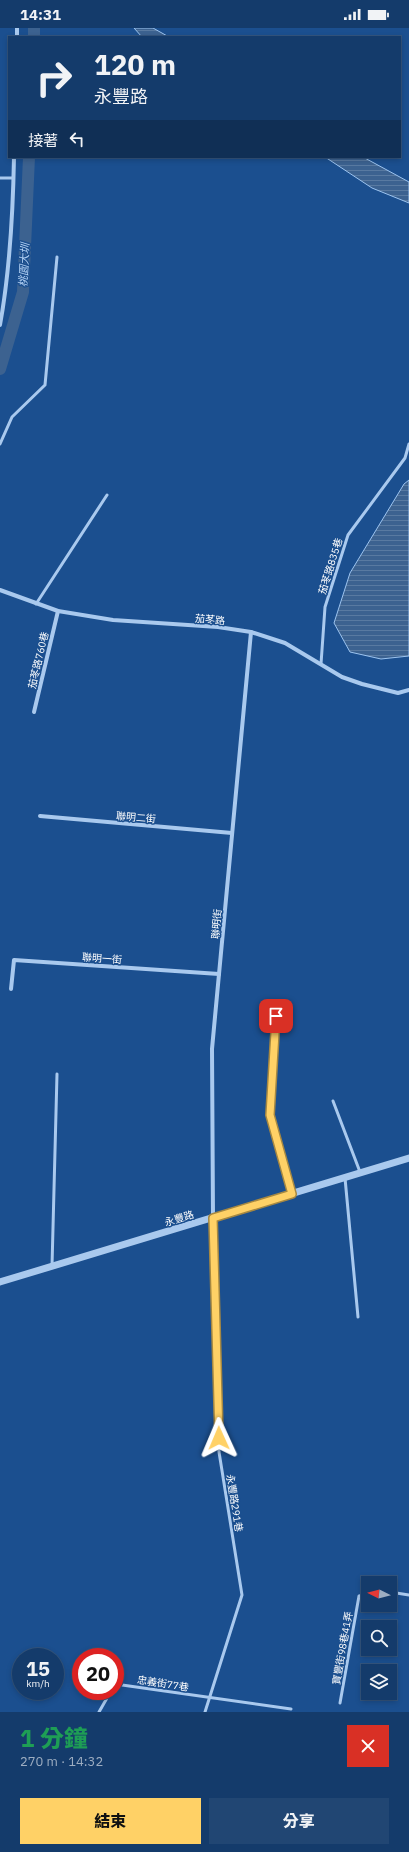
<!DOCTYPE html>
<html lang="zh-TW">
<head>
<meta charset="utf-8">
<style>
	:root { --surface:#143b6b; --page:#214673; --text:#f1f3f6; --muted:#9dadc1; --line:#33557e; --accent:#ffd166 }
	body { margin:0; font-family:"IBM Plex Sans","Noto Sans TC",sans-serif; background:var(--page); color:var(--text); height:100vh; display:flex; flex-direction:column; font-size:15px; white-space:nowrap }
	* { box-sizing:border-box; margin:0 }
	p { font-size:13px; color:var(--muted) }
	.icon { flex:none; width:22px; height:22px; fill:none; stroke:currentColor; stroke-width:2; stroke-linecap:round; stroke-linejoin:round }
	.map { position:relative; height:1684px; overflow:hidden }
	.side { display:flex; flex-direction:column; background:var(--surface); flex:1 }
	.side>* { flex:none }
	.top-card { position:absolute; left:8px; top:8px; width:393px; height:122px; border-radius:0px; box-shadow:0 2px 6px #0003,0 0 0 1px var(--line); background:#143b6b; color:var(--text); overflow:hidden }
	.needle { width:26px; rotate:276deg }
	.fabs { position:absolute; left:361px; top:1548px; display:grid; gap:8px }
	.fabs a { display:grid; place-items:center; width:36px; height:36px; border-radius:0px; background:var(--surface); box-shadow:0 2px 6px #0003,0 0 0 1px var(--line); font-size:20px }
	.speed { position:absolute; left:12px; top:1620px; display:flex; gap:8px; font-size:20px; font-weight:700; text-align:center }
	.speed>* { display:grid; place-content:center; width:52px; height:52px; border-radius:50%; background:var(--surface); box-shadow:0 2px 6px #0003,0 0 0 1px var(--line); line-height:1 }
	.speed small { font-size:10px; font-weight:400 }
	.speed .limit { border:6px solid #d22; background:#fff; color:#111 }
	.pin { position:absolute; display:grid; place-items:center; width:34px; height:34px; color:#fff; margin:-17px; border-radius:8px; box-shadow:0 2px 6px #0006 }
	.me { position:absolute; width:44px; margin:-22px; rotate:359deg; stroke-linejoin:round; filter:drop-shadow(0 0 3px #0008) }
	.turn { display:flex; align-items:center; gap:14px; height:84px; padding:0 20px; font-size:18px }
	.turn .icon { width:52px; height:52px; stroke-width:2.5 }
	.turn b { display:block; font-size:28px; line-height:34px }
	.then { display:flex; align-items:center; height:38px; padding:0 20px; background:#0003; gap:8px; font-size:15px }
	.round { display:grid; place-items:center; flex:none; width:42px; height:42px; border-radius:0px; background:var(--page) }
	.head { display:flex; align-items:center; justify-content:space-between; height:68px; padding:0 20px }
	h1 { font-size:24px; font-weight:800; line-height:30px; color:#1e9e55 }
	.action { display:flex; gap:8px; margin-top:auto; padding:8px 20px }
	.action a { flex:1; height:46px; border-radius:0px; background:var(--accent); color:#111; font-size:16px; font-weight:800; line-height:46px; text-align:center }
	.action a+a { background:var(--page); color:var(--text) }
	.status { display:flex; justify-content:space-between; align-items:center; height:28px; padding:0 20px; background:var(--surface); direction:ltr }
	.status svg { height:11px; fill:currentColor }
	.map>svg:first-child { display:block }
	.water { fill:url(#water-rules); stroke:#9cc4f0 }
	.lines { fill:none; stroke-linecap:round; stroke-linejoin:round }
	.canal { stroke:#3c6290; stroke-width:12 }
	.service { stroke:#a9c9ee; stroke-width:3 }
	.minor { stroke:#a9c9ee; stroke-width:4 }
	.tertiary { stroke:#a9c9ee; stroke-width:7 }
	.route-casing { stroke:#a68842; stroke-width:10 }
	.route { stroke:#ffd166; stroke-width:7 }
	.labels { text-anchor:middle; stroke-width:3; stroke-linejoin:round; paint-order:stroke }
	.street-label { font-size:10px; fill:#fff; stroke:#1b4f8f }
	.water-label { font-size:11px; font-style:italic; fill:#b5d3f5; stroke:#1b4f8f }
</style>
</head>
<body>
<div class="status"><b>14:31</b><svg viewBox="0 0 49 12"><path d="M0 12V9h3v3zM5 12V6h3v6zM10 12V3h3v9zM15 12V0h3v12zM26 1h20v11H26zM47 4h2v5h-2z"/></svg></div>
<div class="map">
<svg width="409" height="1684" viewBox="0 0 409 1684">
	<defs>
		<pattern id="water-rules" width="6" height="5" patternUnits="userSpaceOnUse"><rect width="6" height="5" fill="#3c6290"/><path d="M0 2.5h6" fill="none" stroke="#597aa1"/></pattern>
	</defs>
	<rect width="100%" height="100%" fill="#1b4f8f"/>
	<g class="water">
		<path d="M134 0H153L169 9H142Z"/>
		<path d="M325 129H363L409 154V175L372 160Z"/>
		<path d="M409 452V628L381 631 350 624 334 595 350 545 404 456Z"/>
	</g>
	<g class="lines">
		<g class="canal">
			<path d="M34 9V0"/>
			<path d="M0 341 23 264 29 129"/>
		</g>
		<g class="service">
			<path d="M0 150H13"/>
			<path d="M0 416 12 389 45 357 57 229"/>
			<path d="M36 576 107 467"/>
			<path d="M321 636 325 579 348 507 405 430 409 416"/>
			<path d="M276 973 270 1087 292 1166"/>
			<path d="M333 1073 360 1144"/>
			<path d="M345 1150 358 1289"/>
			<path d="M52 1238 57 1046"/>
			<path d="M390 1564 409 1567"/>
			<path d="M115 1656 291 1681"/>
			<path d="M340 1675 359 1568 368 1566"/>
			<path d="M99 1684 111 1663"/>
			<path d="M205 1684 242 1567 219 1424 213 1190"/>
		</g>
		<g class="minor">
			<path d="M17 9V0"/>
			<path d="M0 297C10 242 13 185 14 129"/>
			<path d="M0 562 58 583 113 592 218 599 251 604 285 615 342 649 362 656 398 665 409 662"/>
			<path d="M34 684 58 583"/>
			<path d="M40 788 232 805"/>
			<path d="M11 961 14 932 219 946"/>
			<path d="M213 1190 212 1021 251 604"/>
		</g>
		<path class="tertiary" d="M0 1254 409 1130"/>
	</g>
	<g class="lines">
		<defs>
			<path id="route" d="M219 1410 213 1190 292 1166 270 1087 276 988"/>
		</defs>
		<use href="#route" class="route-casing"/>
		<use href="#route" class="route"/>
	</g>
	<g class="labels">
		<g class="street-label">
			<text transform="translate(330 538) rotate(-73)" y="4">茄苳路835巷</text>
			<text transform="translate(210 591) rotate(5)" y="4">茄苳路</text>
			<text transform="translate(38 632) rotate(-77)" y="4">茄苳路760巷</text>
			<text transform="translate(136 789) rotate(5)" y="4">聯明二街</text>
			<text transform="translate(216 896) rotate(-85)" y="4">聯明街</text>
			<text transform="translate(102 930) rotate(4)" y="4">聯明一街</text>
			<text transform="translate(179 1190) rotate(-17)" y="4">永豐路</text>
			<text transform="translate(235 1475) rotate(81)" y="4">永豐路291巷</text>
			<text transform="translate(342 1620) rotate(-80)" y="4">寶豐街98巷41弄</text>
			<text transform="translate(163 1655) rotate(9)" y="4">忠義街77巷</text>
		</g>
		<g class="water-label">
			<text transform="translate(24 237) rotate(-87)" y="4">桃園大圳</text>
		</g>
	</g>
</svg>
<div class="fabs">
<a><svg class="needle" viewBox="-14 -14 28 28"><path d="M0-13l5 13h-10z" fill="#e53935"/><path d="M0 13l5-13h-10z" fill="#9dadc1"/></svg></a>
<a><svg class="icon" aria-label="search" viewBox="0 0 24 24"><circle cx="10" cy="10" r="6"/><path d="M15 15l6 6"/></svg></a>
<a><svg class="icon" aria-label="layers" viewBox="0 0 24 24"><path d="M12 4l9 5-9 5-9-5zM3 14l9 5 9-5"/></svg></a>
</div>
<div class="speed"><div>15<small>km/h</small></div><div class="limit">20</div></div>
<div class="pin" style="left:276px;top:988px;background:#d93025"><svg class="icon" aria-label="arrive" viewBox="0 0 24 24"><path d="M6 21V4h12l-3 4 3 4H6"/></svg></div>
<svg class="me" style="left:219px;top:1410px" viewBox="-20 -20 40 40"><path d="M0-17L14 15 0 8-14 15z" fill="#ffd166" stroke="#fff" stroke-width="4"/></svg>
<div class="top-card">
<div class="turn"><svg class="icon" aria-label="right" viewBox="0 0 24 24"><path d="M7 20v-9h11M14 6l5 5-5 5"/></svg><div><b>120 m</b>永豐路</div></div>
<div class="then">接著<svg class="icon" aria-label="left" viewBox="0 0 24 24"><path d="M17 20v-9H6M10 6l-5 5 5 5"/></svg></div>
</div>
</div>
<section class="side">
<div class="head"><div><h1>1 分鐘</h1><p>270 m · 14:32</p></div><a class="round" style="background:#d93025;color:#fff"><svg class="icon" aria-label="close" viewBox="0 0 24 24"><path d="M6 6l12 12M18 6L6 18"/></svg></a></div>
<div class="action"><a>結束</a><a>分享</a></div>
</section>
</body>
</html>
